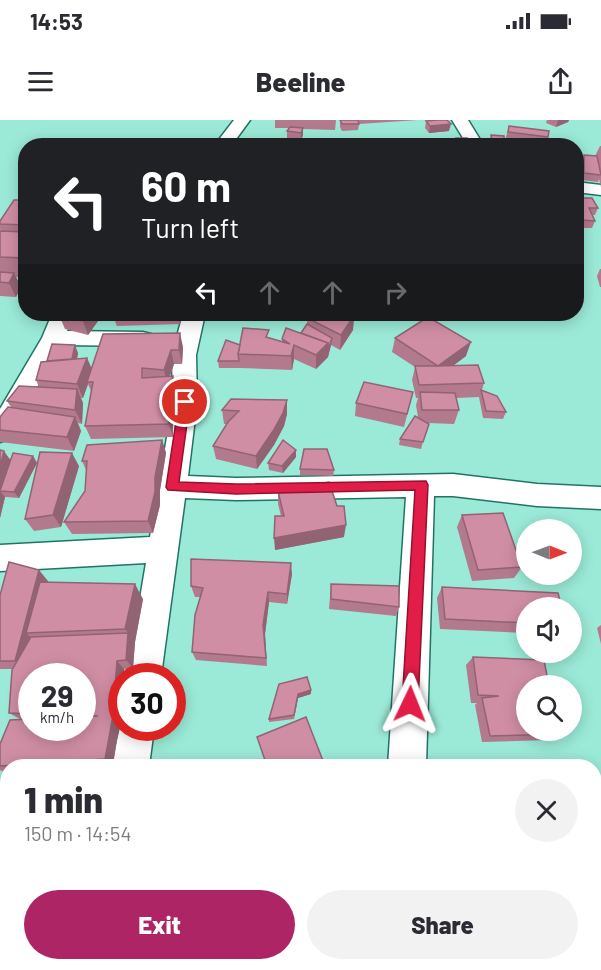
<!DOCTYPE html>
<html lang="en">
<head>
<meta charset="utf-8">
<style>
	:root { --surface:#fff; --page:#f2f2f3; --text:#2b2b33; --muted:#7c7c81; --accent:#ae2566 }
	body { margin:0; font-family:Barlow,sans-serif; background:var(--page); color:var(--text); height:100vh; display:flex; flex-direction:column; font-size:22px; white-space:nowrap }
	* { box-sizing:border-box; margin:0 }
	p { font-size:20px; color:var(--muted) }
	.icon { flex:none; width:33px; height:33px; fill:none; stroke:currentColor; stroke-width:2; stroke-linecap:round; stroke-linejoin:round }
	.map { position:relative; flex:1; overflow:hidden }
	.details { position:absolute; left:0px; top:639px; width:602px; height:212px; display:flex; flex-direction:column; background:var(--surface); border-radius:24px 24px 0 0; box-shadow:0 3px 15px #0003 }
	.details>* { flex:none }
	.banner { position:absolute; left:18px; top:18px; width:566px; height:183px; border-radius:24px; box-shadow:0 3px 15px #0003; background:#202124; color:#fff; overflow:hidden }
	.needle { width:39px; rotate:91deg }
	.buttons { position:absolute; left:516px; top:399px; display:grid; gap:12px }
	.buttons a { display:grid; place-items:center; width:66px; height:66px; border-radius:50%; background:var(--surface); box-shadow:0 3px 15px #0003; font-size:30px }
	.speed { position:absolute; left:18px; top:543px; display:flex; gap:12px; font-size:30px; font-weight:700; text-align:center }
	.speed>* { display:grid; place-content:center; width:78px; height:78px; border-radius:50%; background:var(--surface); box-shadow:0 3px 15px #0003; line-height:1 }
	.speed small { font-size:15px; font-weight:400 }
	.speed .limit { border:9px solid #d22; background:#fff; color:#111 }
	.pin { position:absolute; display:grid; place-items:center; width:51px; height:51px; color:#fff; margin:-26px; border:3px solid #fff; border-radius:50%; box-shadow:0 2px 6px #0007 }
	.me { position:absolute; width:66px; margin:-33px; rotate:2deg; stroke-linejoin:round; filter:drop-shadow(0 0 4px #0008) }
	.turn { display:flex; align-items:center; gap:21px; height:126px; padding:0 24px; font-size:27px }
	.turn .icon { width:78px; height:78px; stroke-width:2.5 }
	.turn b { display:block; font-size:42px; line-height:51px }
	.lanes { display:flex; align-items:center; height:57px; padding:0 24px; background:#0003; justify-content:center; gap:30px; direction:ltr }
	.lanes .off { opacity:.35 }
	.round { display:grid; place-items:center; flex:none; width:63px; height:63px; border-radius:32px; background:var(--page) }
	.head { display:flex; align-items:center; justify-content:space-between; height:102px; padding:0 24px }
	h1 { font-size:36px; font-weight:800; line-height:45px }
	.primary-button { display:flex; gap:12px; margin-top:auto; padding:12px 24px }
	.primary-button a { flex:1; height:69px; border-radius:36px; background:var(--accent); color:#fff; font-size:24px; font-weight:800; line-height:69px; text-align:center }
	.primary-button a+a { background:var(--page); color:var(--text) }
	.status { display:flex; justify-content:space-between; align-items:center; height:42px; padding:0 30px; background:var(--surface); direction:ltr }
	.status svg { height:16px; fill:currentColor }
	header { display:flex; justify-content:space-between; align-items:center; height:78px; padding:0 24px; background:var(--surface); font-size:27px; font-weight:800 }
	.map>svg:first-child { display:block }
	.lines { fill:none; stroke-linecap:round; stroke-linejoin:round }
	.minor-casing { stroke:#217464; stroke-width:3 }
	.minor { fill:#fff; fill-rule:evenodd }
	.wall { fill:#b37a8d; fill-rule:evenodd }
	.shaded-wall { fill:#926373 }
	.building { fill:#d08ea4; stroke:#926373; stroke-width:1.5 }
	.route { fill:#e11d48; stroke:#92132f; stroke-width:1.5 }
</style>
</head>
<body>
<div class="status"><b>14:53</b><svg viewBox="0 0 49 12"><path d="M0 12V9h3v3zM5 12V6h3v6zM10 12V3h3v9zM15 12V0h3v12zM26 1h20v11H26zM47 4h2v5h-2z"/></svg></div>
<header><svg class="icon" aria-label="menu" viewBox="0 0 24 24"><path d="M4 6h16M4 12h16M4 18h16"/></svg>Beeline<svg class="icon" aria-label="share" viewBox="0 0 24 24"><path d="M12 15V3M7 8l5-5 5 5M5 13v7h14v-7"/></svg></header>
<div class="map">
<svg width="601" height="850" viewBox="0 0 601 850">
	<rect width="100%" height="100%" fill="#9bead7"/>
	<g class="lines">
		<defs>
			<g id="minor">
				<path d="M234 0H250L231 26H214Z"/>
				<path d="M452 0H468L484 26H468Z"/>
				<path d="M576 62 601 65V75L576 72Z"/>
				<path d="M52 194H74L67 211 143 212 151 214 154 219 151 224 143 226 60 225 9 319 0 322V289L42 218Z"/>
				<path d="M183 194H205L196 235 197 282 188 356 236 358 453 354 537 364 601 367V389L537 386 453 376H434L426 646H388L406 377 236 380 185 378 161 556H127L146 443 0 451V425L150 417 173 282 172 235Z"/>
				<path d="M122 599V608H154L149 646H111Z"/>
				<path d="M43 843H87L85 850H41Z"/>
			</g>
		</defs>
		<use href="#minor" class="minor-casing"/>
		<use href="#minor" class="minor"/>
	</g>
	<g class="wall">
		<path d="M275 0H336L335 10 303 9V15L301 20 287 18V11L289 8H275Z"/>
		<path d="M340 0H418L359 4 358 10 342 11 340 7Z"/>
		<path d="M547 0H569L568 2 556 7 546 3Z"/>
		<path d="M426 1 449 11 429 13 425 8Z"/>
		<path d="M509 6 548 17 545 26 504 25Z"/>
		<path d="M491 15 504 22 503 26H490Z"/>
		<path d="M456 18 468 22 467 26H455Z"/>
		<path d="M600 26H601V67L599 59 598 62 582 60 581 42 584 35 595 36Z"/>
		<path d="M576 78 598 88 595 95H592L595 101 592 108H578L576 103Z"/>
		<path d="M26 80V158L16 157 21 167 16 177 0 176V111H1L0 109V101Z"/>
		<path d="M600 149H601V167H600L597 156Z"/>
		<path d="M60 194H103L88 215 65 209 59 195Z"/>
		<path d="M112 194H182L180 204 117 206Z"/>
		<path d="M354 196 353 210 340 230 331 225 328 237 316 249 294 239 292 250 240 248H219L218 241 240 225 269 218 282 222V219L301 213 307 204V198Z"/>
		<path d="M395 218 466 236 454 245 484 263 482 270 506 292 503 299 483 298 479 277 456 278 459 290 454 304 428 303 421 329 399 325 400 319 418 297 416 285 418 278H416L412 260 415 247 392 232Z"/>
		<path d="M183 227 182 244H174L170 256H173L177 270 172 284 173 317 91 319 85 306 91 271 88 264 83 278H81L83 283 82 304 78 303 81 311 74 331 0 322V297L11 287 7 281 39 267 36 260 47 241 78 233 77 239 87 238 92 249Z"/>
		<path d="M413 272 404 307 355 296 356 283Z"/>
		<path d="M287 280V294L284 306 274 325 257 349 216 339 213 326 227 304H224L222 290Z"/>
		<path d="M162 320 166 333 160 370V385L153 413 72 414 64 402 85 371 86 350 82 341Z"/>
		<path d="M0 330 11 340 33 336 37 343 19 378 5 377 0 398Z"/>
		<path d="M296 337 283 353 269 350 268 343Z"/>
		<path d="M79 346 61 407 34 411 25 399Z"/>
		<path d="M300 349 334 350 333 356 300 355Z"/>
		<path d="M278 371 344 417 275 430 281 396 278 384Z"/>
		<path d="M462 395 522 447 514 458 472 461 457 407Z"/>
		<path d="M292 454 287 484 269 482 265 514 267 546 196 540 192 532 200 477H195L191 466Z"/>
		<path d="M48 461 47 463 143 479 135 522 133 548 124 549 120 602 113 644 77 646H8V651L4 652 0 650V624L20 599 9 593 13 549H0V475ZM32 556H82V608H32Z"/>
		<path d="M331 464 399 487 396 496 329 489Z"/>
		<path d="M442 467 526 488V513L440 509 437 478Z"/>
		<path d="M601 505V524L597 508Z"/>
		<path d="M473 537 560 614 549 620 482 622 475 585 477 583H471L466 545Z"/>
		<path d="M307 557 311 570V574L298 578 294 599 269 602V599Z"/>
	</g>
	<g class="shaded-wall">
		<path d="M558 0H569L568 2 556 7Z"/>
		<path d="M451 4 449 11 429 13 430 6Z"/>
		<path d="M303 8V15L301 20V13Z"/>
		<path d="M14 153 21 167 16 177 9 163Z"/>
		<path d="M88 194H103L88 215 83 201Z"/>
		<path d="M178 194H182L180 204Z"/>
		<path d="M354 196 353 210 340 230 341 215Z"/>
		<path d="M180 213 183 227 182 244 179 230Z"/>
		<path d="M332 218 331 225 328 237V230Z"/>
		<path d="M471 222 466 236 434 260 438 246Z"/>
		<path d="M328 223V237L316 249V235Z"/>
		<path d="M75 225 78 233 75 249 72 242Z"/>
		<path d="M294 225V239L292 250 291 236Z"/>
		<path d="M171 230 174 244 167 264 164 250Z"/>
		<path d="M87 238 93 252 87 262 88 264 83 278 77 264Z"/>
		<path d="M173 256 177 270 172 284 173 317 169 304 168 271Z"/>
		<path d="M77 269 83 283 82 304 75 290Z"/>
		<path d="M287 280V294L284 306 274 325 257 349 256 336Z"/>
		<path d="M75 297 81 311 74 331 67 317Z"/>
		<path d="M162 320 166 333 160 370V385L153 413 148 401Z"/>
		<path d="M296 330V337L283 353 282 346Z"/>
		<path d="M4 331 13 344 0 371 5 377 0 398V347Z"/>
		<path d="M72 333 79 346 61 407 53 395Z"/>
		<path d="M33 336 37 343 19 378 14 372Z"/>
		<path d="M346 405 344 417 275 430 274 418Z"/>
		<path d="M291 443 292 454 287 484V474Z"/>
		<path d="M39 450 48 461 35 513H26L33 519 26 549 15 541Z"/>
		<path d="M135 464 143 479 135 522 133 548 126 540 128 513 125 509Z"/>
		<path d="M268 472 269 482 265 514 267 546 263 505Z"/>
		<path d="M117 541 124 549V556H122V584L120 602 113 644 105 639Z"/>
		<path d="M311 570V574L298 578 294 599 298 574Z"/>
	</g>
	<g class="building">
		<path d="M340 0H358L359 4H342Z"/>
		<path d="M438 0H447L451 4 430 6 426 1Z"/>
		<path d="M509 6 549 11 548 17 508 12Z"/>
		<path d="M290 7 303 8 301 13 287 11Z"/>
		<path d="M491 15 504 16V22L492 21Z"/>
		<path d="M456 18H467L468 22 457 21Z"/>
		<path d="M553 20 571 22V26H553Z"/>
		<path d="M584 35 597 36 601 55 584 53Z"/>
		<path d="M576 78H592L598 88H589L595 101 581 100 576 90Z"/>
		<path d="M14 80H26V105L0 104V101Z"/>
		<path d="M0 111 26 112V138L0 137Z"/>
		<path d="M0 152 14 153 9 163 0 162Z"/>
		<path d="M60 194H88L83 201 59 195Z"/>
		<path d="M310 194H348L354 196 341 215 307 198Z"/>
		<path d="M428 197 471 222 438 246 478 245 484 263 419 265 415 246H438L395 218Z"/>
		<path d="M307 204 332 218 328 230V223L301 213Z"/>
		<path d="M243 208 269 210 266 217 290 224 282 219 286 208 328 223 316 235 294 225 291 236 238 234Z"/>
		<path d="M180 213 179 230H171L164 250 142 248V258L173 256 168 271 169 304 85 306 93 262H87L103 214Z"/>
		<path d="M226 220 240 225 238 234 239 241H218Z"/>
		<path d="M52 224 75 225 72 239 47 241Z"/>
		<path d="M87 238 77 264 36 260 41 242Z"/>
		<path d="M364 262 413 272 407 294 356 283Z"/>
		<path d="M19 266 77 269 75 290 7 281Z"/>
		<path d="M481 270 497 276 506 292 486 291Z"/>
		<path d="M420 272 455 273 459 290H422Z"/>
		<path d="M231 279 287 280 283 293 273 311 256 336 213 326 228 302 239 291 222 290Z"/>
		<path d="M8 287 75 297 67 317 0 310V297Z"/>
		<path d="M415 296 429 304 423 322 400 319Z"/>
		<path d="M162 320 155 357V372L148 401 64 402 85 371 87 341H82L87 325Z"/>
		<path d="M283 320 296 330 282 346 268 343Z"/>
		<path d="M304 329H327L334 350 300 349Z"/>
		<path d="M0 330 4 331 0 347Z"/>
		<path d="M40 332 72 333 53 395 25 399Z"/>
		<path d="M13 333 33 336 14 372 0 371Z"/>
		<path d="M329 362 337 386H344L346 405 274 418 275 396H284L278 371Z"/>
		<path d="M503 393 522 447 478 450 462 395Z"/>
		<path d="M191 439 291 443 287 474 268 472 263 505 266 538 192 532 195 495 203 468 191 466Z"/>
		<path d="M9 442 39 450 15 541H0V475Z"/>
		<path d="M40 462 135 464 125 509 26 513Z"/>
		<path d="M331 464 399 466V487L331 479Z"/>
		<path d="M442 467 558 473 562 488H526V503L445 499Z"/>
		<path d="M128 513 126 540 117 541 113 596 105 639 0 646V624L10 600 32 599V608H82V597L98 596H82V556H32V594L9 593 12 550 31 517Z"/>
		<path d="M473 537 544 540 549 566H526V610H559L560 614 490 616 482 578 499 576 478 575Z"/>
		<path d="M307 557 311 570 298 574 294 595 269 599 279 564Z"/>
		<path d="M306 597 325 646H267L257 617Z"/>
	</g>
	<path class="route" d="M185 278 190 282 179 362 236 364 426 361 428 365 418 584 415 590 410 592 404 590 402 584 415 370 236 374 168 370 166 367 179 282Z"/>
</svg>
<div class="buttons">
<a><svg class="needle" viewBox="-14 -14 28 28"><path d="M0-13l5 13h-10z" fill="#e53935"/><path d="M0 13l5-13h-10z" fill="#7c7c81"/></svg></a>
<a><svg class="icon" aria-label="sound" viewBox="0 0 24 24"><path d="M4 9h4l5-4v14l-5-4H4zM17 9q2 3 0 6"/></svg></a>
<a><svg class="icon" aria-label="search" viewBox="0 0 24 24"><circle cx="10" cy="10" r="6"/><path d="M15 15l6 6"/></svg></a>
</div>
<div class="speed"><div>29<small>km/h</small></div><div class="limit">30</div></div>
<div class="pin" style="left:185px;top:282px;background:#d93025"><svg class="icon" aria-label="arrive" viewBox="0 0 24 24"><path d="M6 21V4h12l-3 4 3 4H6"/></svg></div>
<svg class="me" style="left:410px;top:584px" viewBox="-20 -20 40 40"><path d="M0-17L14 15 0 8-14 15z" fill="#e11d48" stroke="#fff" stroke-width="4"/></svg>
<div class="banner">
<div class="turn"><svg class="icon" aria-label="left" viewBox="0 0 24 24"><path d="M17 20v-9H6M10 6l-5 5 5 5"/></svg><div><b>60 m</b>Turn left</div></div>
<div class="lanes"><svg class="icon" aria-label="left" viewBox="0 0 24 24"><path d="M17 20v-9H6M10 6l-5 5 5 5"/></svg><svg class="icon off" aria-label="ahead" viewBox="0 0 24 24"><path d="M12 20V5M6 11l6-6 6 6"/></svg><svg class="icon off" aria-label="ahead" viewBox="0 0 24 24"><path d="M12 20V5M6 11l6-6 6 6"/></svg><svg class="icon off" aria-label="right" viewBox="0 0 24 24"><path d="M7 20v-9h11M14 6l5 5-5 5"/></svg></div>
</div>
<section class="details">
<div class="head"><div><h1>1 min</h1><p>150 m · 14:54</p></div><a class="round"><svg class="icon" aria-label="close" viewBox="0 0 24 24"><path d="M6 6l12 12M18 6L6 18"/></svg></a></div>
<div class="primary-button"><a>Exit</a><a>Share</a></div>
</section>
</div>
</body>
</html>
